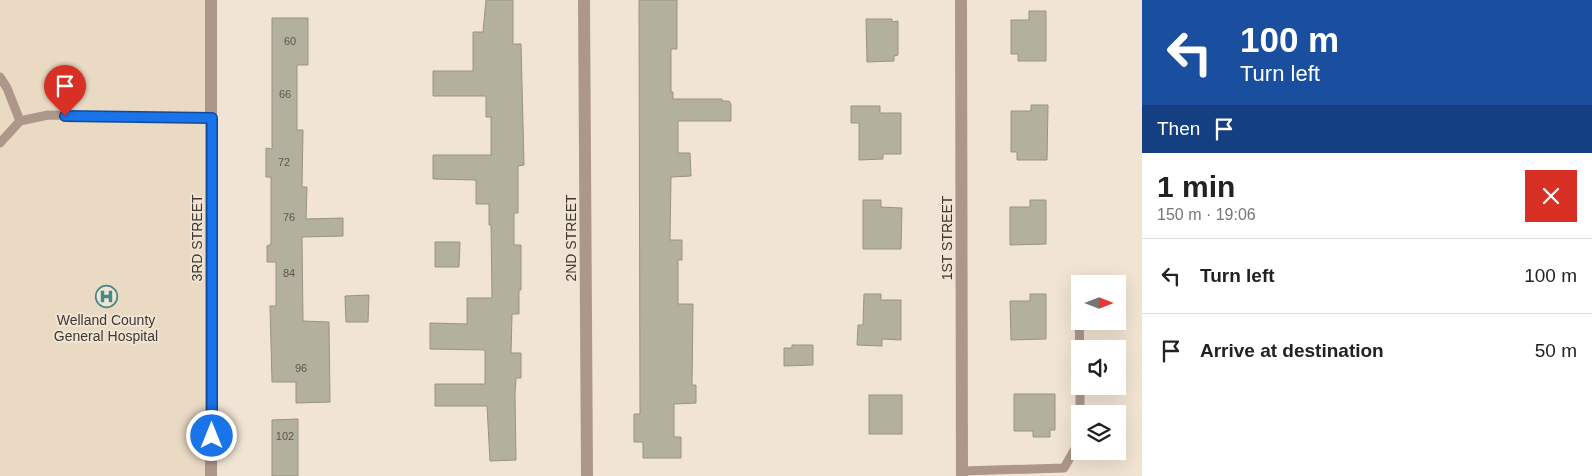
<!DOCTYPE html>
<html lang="en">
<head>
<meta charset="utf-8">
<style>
	:root { --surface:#fff; --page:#f6f6f6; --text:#222; --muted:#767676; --line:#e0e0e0 }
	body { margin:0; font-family:Arial,sans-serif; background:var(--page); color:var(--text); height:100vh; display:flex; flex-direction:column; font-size:19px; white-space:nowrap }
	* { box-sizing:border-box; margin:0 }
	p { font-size:16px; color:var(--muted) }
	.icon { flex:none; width:28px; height:28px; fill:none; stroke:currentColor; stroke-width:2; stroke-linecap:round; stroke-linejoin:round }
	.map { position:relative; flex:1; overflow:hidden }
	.drawer { display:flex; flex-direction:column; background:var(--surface); width:450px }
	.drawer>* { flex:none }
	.top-card { background:#1a4fa0; color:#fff; overflow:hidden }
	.needle { width:32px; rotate:90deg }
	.buttons { position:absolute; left:1071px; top:275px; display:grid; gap:10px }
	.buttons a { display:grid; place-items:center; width:55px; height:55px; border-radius:0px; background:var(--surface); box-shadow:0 5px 20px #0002; font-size:25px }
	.pin { position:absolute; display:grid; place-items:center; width:42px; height:42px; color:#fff; margin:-51px -21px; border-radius:50% 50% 50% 0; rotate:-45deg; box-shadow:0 0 5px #0007 }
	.pin .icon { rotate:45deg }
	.me { position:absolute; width:55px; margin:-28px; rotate:0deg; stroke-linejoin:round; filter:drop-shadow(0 0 4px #0008) }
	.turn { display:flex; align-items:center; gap:18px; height:105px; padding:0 15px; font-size:22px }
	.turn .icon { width:65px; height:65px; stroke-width:2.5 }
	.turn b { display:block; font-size:35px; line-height:42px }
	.then { display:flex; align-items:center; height:48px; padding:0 15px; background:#0003; gap:10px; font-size:19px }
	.round { display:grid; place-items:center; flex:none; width:52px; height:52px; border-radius:0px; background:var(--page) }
	.overview { display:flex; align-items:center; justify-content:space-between; height:85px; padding:0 15px }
	h1 { font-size:30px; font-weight:800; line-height:38px }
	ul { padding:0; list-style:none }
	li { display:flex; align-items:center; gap:15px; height:75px; padding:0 15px; border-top:1px solid var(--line) }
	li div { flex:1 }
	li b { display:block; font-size:19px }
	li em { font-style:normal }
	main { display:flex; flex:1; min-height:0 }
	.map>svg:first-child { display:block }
	.built { fill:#ead9c3 }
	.building { fill:#b4b09e; stroke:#989483 }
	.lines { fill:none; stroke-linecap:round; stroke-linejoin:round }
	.service { stroke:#ad978b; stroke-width:9 }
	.minor { stroke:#ad978b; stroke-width:12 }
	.route-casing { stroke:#114b97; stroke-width:12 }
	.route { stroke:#1a73e8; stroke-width:9 }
	.labels { text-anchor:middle; stroke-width:4; stroke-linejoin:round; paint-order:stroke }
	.number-label { font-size:11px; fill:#5c574e }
	.street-label { font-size:14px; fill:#3e3933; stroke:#f1e4d4 }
	.poi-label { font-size:14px; fill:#3e3933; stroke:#f1e4d4 }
</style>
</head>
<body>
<main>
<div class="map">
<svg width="1142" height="476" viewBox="0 0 1142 476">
	<rect width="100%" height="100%" fill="#f1e4d4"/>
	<rect class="built" x="0" y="0" width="211" height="476"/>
	<g class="building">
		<path d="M486 0H513V44H521L524 165 518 166V213H514V245H521V290H519V314H512L511 353H521V378H516L515 395 516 460 490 461 487 406H435V384H485V350L430 349V323L467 324V298H492L491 225H489V204H476V180L433 179V155H491V117H486V96H433V71H473V32H483Z"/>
		<path d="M639 0H677V49H671V92H673V99H722V101H729L731 104V121H678V153H690L691 176 671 177 670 240H682V260H678V304H693L692 385H696V403L674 404V437H681V458H643V442H634V414H640Z"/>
		<path d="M1029 11H1046V61H1018V54H1011V20H1029Z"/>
		<path d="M272 18H308V65H297V130H303L302 187H307L306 219 343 218V236L302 237 303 321 329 322 330 402 296 403V382H272L270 306H276V262H267V246L271 244V177H266V148L272 149Z"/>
		<path d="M866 19H892V22L898 21V55L894 56V61L867 62Z"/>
		<path d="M1031 105H1048L1047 160H1017V152H1011V111H1031Z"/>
		<path d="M851 106H880V113H901V154H883V159L859 160V123H851Z"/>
		<path d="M863 200H881V207L902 208 901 249H863Z"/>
		<path d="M1030 200H1046V244L1010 245V207H1030Z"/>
		<path d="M435 242H460L459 267H435Z"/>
		<path d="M864 294H881V300H901V340L882 339V346L857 345 858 325H863Z"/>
		<path d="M1030 294H1046V339L1011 340 1010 301H1030Z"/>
		<path d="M369 295 368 322H346L345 296Z"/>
		<path d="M792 345H813V365L784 366V348H792Z"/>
		<path d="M1014 394H1055V430H1050V437H1033V431H1014Z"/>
		<rect x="869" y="395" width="33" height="39"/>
		<path d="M298 419V476H272V420Z"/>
	</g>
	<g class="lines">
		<g class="service">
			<path d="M0 77 7 88 20 121"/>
			<path d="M0 143 20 121 48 115 212 118"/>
			<path d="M1079 300 1080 384"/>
			<path d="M1080 386V414"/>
			<path d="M962 471 1064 468 1080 440"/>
		</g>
		<g class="minor">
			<path d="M211 0V476"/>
			<path d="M584 0 587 476"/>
			<path d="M961 0 962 476"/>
		</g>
	</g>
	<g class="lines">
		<defs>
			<path id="route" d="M65 116 212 118V436"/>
		</defs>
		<use href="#route" class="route-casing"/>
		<use href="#route" class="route"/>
	</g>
	<defs>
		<symbol id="hospital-ring" viewBox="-11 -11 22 22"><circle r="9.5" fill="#f1e4d4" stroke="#458b85" stroke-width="1.5"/><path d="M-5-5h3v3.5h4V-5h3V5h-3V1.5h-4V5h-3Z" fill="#458b85"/></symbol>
	</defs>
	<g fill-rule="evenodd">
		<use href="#hospital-ring" x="94" y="284" width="25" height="25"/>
	</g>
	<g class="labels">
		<g class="number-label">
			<text x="290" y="45">60</text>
			<text x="285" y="98">66</text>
			<text x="284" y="166">72</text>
			<text x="289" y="221">76</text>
			<text x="289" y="277">84</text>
			<text x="301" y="372">96</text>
			<text x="285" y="440">102</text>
		</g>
		<g class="street-label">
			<text transform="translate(197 238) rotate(-90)" y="5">3RD STREET</text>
			<text transform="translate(571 238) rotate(-90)" y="5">2ND STREET</text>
			<text transform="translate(947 238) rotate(-90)" y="5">1ST STREET</text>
		</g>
		<g class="poi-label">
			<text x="106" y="325">Welland County<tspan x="106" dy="16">General Hospital</tspan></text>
		</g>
	</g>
</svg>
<div class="buttons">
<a><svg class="needle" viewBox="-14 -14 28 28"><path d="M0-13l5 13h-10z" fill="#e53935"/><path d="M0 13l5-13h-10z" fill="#767676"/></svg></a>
<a><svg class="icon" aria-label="sound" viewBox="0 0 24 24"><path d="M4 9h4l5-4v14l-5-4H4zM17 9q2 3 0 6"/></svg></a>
<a><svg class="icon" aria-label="layers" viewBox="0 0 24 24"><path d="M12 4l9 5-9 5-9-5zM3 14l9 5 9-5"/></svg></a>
</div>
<div class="pin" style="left:65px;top:116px;background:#d93025"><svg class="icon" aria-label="arrive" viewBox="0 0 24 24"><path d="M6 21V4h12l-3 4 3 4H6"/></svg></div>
<svg class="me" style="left:212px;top:436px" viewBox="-20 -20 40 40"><circle r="17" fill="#1a73e8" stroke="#fff" stroke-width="3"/><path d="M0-11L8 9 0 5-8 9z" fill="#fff"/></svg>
</div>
<section class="drawer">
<div class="top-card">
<div class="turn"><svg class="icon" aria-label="left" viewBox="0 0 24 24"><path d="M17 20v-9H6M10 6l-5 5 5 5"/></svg><div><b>100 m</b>Turn left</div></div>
<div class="then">Then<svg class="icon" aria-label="arrive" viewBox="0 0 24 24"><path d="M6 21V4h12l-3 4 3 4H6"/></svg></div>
</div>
<div class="overview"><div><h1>1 min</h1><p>150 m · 19:06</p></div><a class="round" style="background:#d93025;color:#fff"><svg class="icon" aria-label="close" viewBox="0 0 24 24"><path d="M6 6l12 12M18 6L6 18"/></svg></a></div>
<ul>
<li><svg class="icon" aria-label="left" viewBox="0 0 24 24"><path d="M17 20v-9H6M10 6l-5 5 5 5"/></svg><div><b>Turn left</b></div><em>100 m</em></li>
<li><svg class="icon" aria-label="arrive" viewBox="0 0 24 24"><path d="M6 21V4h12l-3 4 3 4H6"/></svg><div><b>Arrive at destination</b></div><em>50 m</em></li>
</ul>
</section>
</main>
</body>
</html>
